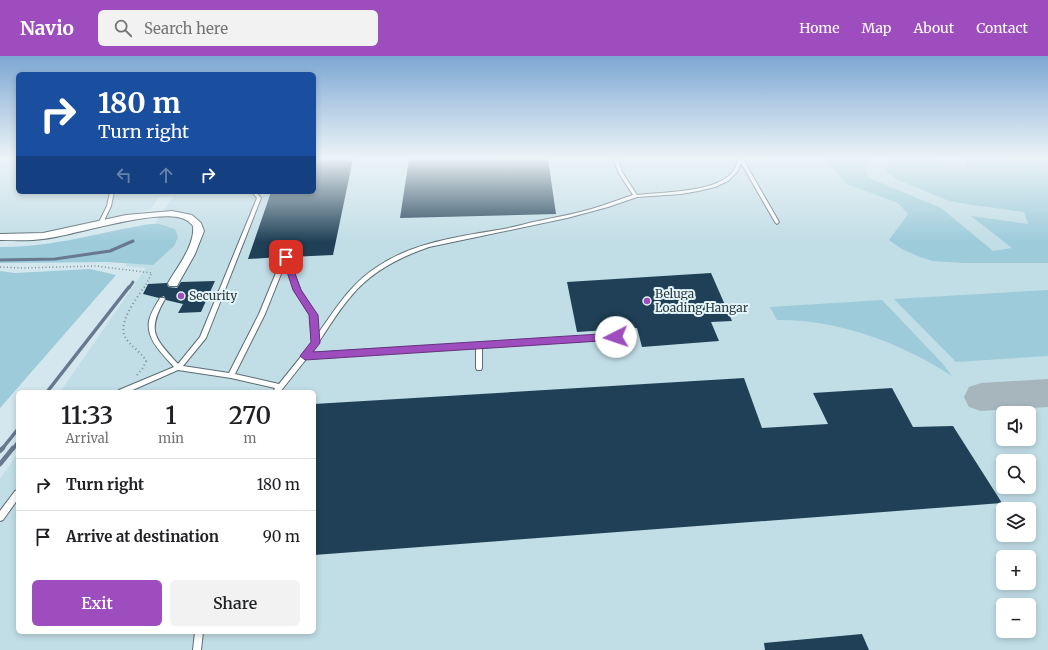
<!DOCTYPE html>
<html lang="en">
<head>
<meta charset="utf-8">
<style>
	:root { --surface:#fff; --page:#f2f2f2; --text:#202124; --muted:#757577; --line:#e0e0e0; --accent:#9d4dbe }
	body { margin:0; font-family:Merriweather,serif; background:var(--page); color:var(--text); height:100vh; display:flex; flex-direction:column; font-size:15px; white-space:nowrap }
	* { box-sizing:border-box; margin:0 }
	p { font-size:13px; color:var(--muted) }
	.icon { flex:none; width:22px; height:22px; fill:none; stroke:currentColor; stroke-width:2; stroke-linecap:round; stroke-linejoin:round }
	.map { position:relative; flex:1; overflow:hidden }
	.panel { position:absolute; left:16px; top:334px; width:300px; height:244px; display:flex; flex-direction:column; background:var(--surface); border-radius:6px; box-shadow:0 2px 6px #0003 }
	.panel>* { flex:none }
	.top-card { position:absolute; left:16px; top:16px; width:300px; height:122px; border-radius:6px; box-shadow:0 2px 6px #0003; background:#1a4fa0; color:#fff; overflow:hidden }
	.buttons { position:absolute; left:996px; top:350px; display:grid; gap:8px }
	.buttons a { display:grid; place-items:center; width:40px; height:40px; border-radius:6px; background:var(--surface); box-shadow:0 2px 6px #0003; font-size:20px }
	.pin { position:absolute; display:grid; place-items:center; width:34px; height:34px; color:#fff; margin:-17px; border-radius:8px; box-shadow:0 2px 6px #0006 }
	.me { position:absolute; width:44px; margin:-22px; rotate:266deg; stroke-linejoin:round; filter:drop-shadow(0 0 3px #0008) }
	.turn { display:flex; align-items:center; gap:14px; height:84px; padding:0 16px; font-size:18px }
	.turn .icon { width:52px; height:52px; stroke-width:2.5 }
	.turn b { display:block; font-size:28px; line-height:34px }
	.lanes { display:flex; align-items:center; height:38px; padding:0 16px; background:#0003; justify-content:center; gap:20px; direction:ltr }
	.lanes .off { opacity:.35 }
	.eta { display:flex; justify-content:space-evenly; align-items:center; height:68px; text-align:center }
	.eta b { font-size:24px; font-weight:600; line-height:28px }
	.button { display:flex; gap:8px; margin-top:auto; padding:8px 16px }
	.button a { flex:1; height:46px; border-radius:6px; background:var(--accent); color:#fff; font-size:16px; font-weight:600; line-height:46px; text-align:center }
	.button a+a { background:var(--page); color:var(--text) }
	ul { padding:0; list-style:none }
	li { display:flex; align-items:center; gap:12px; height:52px; padding:0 16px; border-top:1px solid var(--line) }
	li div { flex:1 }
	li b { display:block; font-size:15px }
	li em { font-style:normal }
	header { display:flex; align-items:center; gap:24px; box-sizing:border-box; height:56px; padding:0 20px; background:var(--accent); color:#fff }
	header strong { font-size:19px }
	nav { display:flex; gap:22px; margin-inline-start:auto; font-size:14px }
	.search { width:280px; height:36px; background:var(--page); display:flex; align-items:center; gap:10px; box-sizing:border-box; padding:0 14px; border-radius:6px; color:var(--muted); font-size:15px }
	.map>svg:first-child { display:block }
	.built { fill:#c1dde6; fill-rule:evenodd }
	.green { fill:#9dcbda }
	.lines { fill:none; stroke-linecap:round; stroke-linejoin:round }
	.stream-far2 { stroke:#67788f; stroke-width:3 }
	.stream-far1 { stroke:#67788f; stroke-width:3.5 }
	.stream { stroke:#67788f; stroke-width:4.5 }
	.taxiway { fill:#a6b6bc; fill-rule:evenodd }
	.building { fill:#1f4056 }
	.lane-casing { stroke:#5c6c72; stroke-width:2 }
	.street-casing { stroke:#5c6c72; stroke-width:2 }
	.path-far1 { stroke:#7f8c91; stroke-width:1.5; stroke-dasharray:1 2.5; stroke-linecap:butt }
	.path { stroke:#7f8c91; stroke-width:2; stroke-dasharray:1 3; stroke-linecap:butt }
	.lane { fill:#fff; fill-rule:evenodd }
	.street { fill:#fff; fill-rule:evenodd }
	.route { fill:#9d4dbe; stroke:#66327c }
	.poi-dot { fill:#9d4dbe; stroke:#e1f5fb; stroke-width:1.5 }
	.labels { text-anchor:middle; stroke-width:4; stroke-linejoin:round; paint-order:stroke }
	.poi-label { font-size:12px; fill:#30383a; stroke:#e1f5fb; text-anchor:start }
</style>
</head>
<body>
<header>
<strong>Navio</strong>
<div class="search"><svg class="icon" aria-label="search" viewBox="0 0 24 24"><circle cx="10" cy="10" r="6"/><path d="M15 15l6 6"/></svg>Search here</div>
<nav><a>Home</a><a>Map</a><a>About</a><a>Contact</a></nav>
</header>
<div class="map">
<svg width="1048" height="594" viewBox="0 0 1048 594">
	<rect width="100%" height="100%" fill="#d4e7ee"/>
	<path class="built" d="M0 103H18V136H314V103H1048V594H0V423L18 397V576H314V336H60L146 212 125 210 174 140 159 141 151 153 98 167 59 175 31 178 0 177ZM1003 357H1029V383H1003ZM1003 405H1029V431H1003ZM1003 453H1029V479H1003ZM1003 501H1029V527H1003ZM1003 549H1029V575H1003Z"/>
	<g class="green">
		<path d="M826 103H871L865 111 869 122 941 152 993 195 1012 192 971 160 1028 168 1024 156 966 148 949 145 896 123 886 115 888 103H930L965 112 966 104 964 103H1048V207H963L933 205 920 201 902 193 889 184 908 158 898 147 847 128Z"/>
		<path d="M150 168H159L175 173 178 181 174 190 153 209 107 206 0 207V191C50 192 101 176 150 168Z"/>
		<path d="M90 213 116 219 0 352V215L15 217Z"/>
		<path d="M1048 234V300L956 306 894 243Z"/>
		<path d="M882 244 942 307 952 320C901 287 838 263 777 264L770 251Z"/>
	</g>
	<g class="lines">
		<g class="stream-far2">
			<path d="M0 204 55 203 110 195 133 185"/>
			<path d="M129 232 133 226"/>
		</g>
		<g class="stream-far1">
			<path d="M47 336 129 231"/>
			<path d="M2 393 18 373"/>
			<path d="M13 393 18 386"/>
		</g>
		<g class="stream">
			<path d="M0 395 3 392"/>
			<path d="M0 408 13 392"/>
		</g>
		<path class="taxiway" d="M1048 323V351L981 355 969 351 964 341 969 331 981 327Z"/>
	</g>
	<g class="building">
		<path d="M314 103H353L333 199 290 201 284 198 281 201 248 203 271 136H314Z"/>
		<path d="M409 103H548L556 158 400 162Z"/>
		<path d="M711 217 732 265 711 266 719 285 642 291 637 272 577 276 567 226Z"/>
		<path d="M215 225 201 256 178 257 183 248 166 244 164 240 159 242 143 238 148 228 167 227 168 231 177 232 181 226Z"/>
		<path d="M744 322 762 372 828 368 813 337 892 332 913 371 953 370 1002 447 314 499V348Z"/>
		<path d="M862 578 869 594H765L764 587Z"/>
	</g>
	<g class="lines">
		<defs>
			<g id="lane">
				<path d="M614 103H618L622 116 637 139C661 136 720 137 734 114 736 111 737 106 738 103H743L779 166 777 168 775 166 741 107 737 116 728 125 715 131 698 135 681 138 637 141 608 151 567 162 429 191C400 201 372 215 352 239 336 257 325 278 311 297L616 279 619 281 616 283 482 291V312L481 314H477L476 312V292L307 302 280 336H273L275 332 231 322 178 314 128 336H118L119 334 174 311C163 298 146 284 149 265 151 256 156 249 160 242H164L165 243C146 276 155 282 178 308L200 281 257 142 252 136H256L261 142 206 282 183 310 229 317 259 258 283 200 285 199 288 201 301 235 316 259 317 279C335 254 350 228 377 211 412 187 456 181 498 174 510 172 522 169 533 166 557 161 582 157 604 149 614 146 623 142 633 139L618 116ZM285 208 295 235 310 259 312 287 279 328 235 318 265 258Z"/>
				<path d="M110 136H114L111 150 102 169H98V168L107 150Z"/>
				<path d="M18 434V443L3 464 0 465V455L15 435Z"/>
				<path d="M195 576H203L201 594H193Z"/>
			</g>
			<path id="street" d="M172 155 192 159 201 167 204 175 195 198 177 230H169L168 227C177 211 195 190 193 170 191 168 189 165 186 164 162 150 73 180 43 183 29 185 14 184 0 184V178L43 177 126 159Z"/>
		</defs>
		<use href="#lane" class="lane-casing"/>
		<use href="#street" class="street-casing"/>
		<path class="path-far1" d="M0 211 22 212 96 210 152 217 144 232"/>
		<path class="path" d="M137 319 143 312 146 305C141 296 133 292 127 284 115 269 136 244 144 231"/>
		<use href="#lane" class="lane"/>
		<use href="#street" class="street"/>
	</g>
	<linearGradient id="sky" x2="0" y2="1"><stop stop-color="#7da7d3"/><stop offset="0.55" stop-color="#ecf4f7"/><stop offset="1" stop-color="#ecf4f7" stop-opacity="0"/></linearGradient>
	<rect width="1048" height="186" fill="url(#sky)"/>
	<path class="route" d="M286 198 289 201 301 234 318 259 320 287 313 296 616 277 621 281 616 284 305 304 300 300 311 286 309 259 293 234 282 201Z"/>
	<g class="poi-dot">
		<circle cx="181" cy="240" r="4"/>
		<circle cx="647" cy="245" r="4"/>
	</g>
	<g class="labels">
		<g class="poi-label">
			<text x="655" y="242">Beluga<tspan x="655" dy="14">Loading Hangar</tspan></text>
			<text x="189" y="244">Security</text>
		</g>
	</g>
</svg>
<div class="buttons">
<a><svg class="icon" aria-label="sound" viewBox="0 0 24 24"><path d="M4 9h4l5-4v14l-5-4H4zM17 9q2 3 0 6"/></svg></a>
<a><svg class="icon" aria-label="search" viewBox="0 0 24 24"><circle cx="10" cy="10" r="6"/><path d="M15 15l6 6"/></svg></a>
<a><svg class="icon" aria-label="layers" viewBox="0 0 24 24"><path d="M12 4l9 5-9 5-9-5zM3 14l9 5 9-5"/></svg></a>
<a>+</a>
<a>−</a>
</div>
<div class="pin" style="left:286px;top:201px;background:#d93025"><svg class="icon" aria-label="arrive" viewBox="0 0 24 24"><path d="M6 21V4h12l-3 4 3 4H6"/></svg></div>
<svg class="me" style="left:616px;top:281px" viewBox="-20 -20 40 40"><circle r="19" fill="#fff"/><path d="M0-13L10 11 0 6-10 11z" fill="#9d4dbe"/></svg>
<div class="top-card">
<div class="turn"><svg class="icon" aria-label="right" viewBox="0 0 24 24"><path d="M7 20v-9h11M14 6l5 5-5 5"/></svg><div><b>180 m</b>Turn right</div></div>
<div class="lanes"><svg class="icon off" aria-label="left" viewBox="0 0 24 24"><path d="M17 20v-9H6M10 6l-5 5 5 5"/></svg><svg class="icon off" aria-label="ahead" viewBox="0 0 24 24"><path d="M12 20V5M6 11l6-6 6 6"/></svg><svg class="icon" aria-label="right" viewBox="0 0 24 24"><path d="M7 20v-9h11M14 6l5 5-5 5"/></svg></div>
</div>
<section class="panel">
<div class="eta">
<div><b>11:33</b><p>Arrival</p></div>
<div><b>1</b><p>min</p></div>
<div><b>270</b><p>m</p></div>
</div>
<ul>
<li><svg class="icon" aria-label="right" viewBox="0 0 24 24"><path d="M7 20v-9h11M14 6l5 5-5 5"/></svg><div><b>Turn right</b></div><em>180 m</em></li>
<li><svg class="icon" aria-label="arrive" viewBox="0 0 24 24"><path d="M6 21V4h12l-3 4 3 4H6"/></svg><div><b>Arrive at destination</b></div><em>90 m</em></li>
</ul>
<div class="button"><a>Exit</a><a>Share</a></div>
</section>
</div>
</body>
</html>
